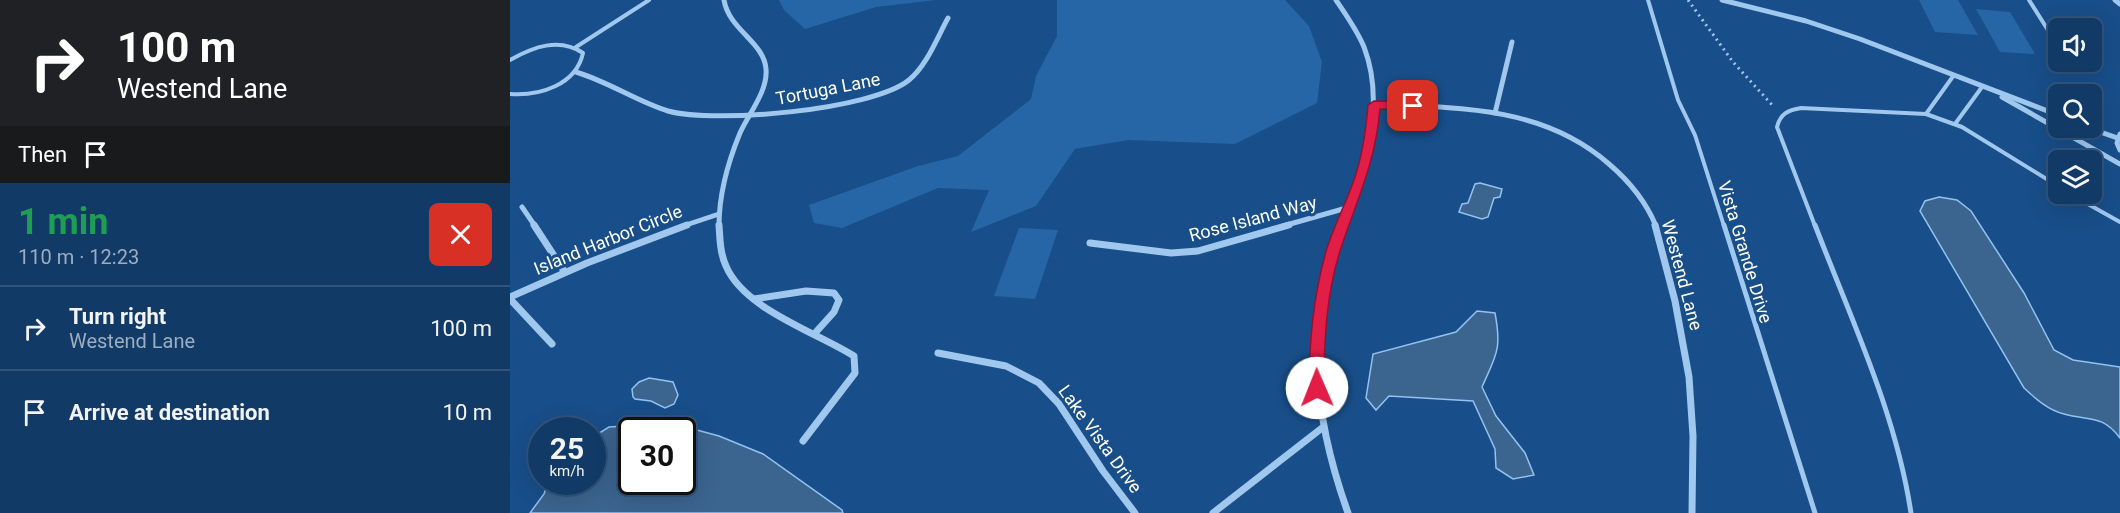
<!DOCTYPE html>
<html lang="en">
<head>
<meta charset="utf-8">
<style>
	:root { --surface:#123a67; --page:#1b416d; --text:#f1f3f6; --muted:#9cadc0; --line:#31547b }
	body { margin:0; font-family:Roboto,sans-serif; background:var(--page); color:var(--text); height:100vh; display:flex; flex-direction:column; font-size:22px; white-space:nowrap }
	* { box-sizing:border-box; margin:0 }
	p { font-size:20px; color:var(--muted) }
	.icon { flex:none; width:33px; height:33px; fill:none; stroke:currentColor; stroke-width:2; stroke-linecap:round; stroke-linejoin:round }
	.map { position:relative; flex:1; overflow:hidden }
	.side { display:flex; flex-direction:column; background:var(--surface); width:510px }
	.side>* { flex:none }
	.top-card { background:#202124; color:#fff; overflow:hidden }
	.fabs { position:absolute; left:1538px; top:18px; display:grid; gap:12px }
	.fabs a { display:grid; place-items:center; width:54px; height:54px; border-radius:9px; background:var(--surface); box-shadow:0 6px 24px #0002,0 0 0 2px var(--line); font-size:30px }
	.speed { position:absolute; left:18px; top:417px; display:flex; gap:12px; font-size:30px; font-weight:700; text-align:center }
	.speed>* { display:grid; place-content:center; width:78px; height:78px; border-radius:50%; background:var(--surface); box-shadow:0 6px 24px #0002,0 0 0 2px var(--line); line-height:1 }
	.speed small { font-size:15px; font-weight:400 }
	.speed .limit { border:3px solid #111; border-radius:9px; background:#fff; color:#111 }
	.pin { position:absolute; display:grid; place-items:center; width:51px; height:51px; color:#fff; margin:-26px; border-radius:12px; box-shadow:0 3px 9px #0006 }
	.me { position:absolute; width:66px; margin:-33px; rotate:359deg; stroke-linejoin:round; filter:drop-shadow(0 0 4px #0008) }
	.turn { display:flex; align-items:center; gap:21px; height:126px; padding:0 18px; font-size:27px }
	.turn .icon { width:78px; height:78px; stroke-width:2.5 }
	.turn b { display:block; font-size:42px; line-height:51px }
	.then { display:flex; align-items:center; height:57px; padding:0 18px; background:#0003; gap:12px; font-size:22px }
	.round { display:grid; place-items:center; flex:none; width:63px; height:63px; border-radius:9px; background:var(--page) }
	.summary { display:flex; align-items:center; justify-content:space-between; height:102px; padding:0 18px }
	h1 { font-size:36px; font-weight:700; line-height:45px; color:#1e9e55 }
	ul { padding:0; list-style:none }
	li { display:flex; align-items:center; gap:18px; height:84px; padding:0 18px; border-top:2px solid var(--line) }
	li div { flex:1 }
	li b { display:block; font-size:22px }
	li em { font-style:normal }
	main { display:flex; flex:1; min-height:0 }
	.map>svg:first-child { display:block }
	.green { fill:#2766a6 }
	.water { fill:#3b648f; stroke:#92c2f0; stroke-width:1.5; fill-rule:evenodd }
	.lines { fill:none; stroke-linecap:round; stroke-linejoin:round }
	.path { stroke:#a0c7ee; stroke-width:3; stroke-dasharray:2 4; stroke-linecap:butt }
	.service-far1 { stroke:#a0c7ee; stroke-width:4 }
	.service { stroke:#a0c7ee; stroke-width:5 }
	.minor-far1 { stroke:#a0c7ee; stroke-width:5 }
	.minor { stroke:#a0c7ee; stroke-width:7 }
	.route { fill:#e11d48; stroke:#92132f; stroke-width:1.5 }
	.labels { text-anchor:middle; stroke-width:6; stroke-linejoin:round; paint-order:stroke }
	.street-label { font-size:18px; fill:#fff; stroke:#184e89 }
</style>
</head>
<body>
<main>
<section class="side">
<div class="top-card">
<div class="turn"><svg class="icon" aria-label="right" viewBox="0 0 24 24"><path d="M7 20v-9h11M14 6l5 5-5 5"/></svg><div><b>100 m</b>Westend Lane</div></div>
<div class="then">Then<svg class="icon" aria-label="arrive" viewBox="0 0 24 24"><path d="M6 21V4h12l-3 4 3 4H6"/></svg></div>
</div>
<div class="summary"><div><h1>1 min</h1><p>110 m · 12:23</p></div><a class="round" style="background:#d93025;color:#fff"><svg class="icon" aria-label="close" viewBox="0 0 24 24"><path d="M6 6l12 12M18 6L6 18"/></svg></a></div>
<ul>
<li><svg class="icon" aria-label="right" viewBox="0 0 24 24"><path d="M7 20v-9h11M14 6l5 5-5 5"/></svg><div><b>Turn right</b><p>Westend Lane</p></div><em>100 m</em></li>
<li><svg class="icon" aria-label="arrive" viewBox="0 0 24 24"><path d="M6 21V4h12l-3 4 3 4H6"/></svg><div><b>Arrive at destination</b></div><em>10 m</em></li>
</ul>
</section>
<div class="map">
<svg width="1610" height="513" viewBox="0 0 1610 513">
	<rect width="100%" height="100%" fill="#184e89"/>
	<g class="green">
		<path d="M269 0H426L366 7 295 29 274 10Z"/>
		<path d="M547 0H775L799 26 812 62 807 103 725 144 618 140 565 149 526 206 461 232 479 190 428 188 332 228 304 223 299 205 408 166 448 156 521 99 526 76 547 36Z"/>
		<path d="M1409 0H1448L1468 35 1425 32Z"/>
		<path d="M1466 9 1500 12 1525 54 1490 52Z"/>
		<path d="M509 228 548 230 525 299 484 296Z"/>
	</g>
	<g class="water">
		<path d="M970 183 992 189 990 197 984 198 978 217 972 219 949 212 952 204 958 203 965 184Z"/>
		<path d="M1429 197 1447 200 1461 211 1514 293 1544 350 1563 360 1610 367V438C1592 414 1579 421 1554 414 1538 410 1526 399 1514 388L1410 211 1415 201Z"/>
		<path d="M967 311 985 313C992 350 986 355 972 387L986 416 1015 453 1024 475 1003 479 986 468 985 449 963 401 879 396 866 410 856 398 863 354 946 332Z"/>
		<path d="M139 378 163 382 168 395 164 404 155 408 141 401 125 399 123 397 122 389 129 382Z"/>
		<path d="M161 423 209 436 253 454 332 510 333 513H20L34 494 38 482H82L83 437 99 427ZM172 430V482H122V430Z"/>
	</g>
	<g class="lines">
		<path class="path" d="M1178 0 1223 62 1264 107"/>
		<g class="service-far1">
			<path d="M1138 0 1168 100 1185 135 1214 226"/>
			<path d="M1519 0 1548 46"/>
			<path d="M66 47 139 0"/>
			<path d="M0 60C23 47 49 37 73 53 66 85 30 96 0 94"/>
			<path d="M1416 114 1444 75"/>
			<path d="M1445 124 1472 87"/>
			<path d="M1560 194 1610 222"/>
			<path d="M1305 226 1267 127C1270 114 1278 110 1291 108L1416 114 1452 127 1548 186"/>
		</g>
		<g class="service">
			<path d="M1214 225 1305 513"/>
			<path d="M1305 225C1341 319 1386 413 1401 513"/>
		</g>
		<g class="minor-far1">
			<path d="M826 0C836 15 847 30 854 47 877 107 853 170 833 226"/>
			<path d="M1212 0 1296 21 1350 39 1548 115"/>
			<path d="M1605 0 1610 4"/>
			<path d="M66 72C99 82 128 102 158 111 205 124 362 110 399 80 417 65 427 38 438 18"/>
			<path d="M1492 97 1610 164"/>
			<path d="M864 105C947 107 1033 106 1099 164 1119 181 1136 202 1146 226"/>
			<path d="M985 113 1002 42"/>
			<path d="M1579 128 1610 139"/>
			<path d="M1610 134 1607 143 1610 150"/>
			<path d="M12 207 25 226"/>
			<path d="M173 226 209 214"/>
			<path d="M209 226C209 195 218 162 230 133 239 113 258 91 256 69 254 42 219 30 214 0"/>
			<path d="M773 226 840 207"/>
		</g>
		<g class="minor">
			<path d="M24 225 54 271"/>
			<path d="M209 225C210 239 210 253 216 266 234 309 306 332 344 356L345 373 293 441"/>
			<path d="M833 225C796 329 801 409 838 513"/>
			<path d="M1145 225 1165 301 1179 377 1183 436 1182 513"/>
			<path d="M580 243 661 253 688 251 779 225"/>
			<path d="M0 297 77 263 177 225"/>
			<path d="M0 299 42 344"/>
			<path d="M244 299 296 291 324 293 329 300 324 312 306 332"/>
			<path d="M428 353 496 366 529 383 549 404 593 471 625 513"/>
			<path d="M703 513 812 428"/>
		</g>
	</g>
	<path class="route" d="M864 101 903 102 909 106 903 110 870 109C865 165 847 199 830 251 816 295 814 343 814 388L812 393 807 395 801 393 799 388C799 343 803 299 815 255 822 229 836 204 845 177 853 153 856 130 858 105Z"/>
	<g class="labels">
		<g class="street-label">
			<text transform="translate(318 89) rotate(-11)" y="6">Tortuga Lane</text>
			<text transform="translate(743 219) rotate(-15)" y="6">Rose Island Way</text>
			<text transform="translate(98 240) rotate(-22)" y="6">Island Harbor Circle</text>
			<text transform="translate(1235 252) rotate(73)" y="6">Vista Grande Drive</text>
			<text transform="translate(1172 275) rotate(75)" y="6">Westend Lane</text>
			<text transform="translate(590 439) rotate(54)" y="6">Lake Vista Drive</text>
		</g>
	</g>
</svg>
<div class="fabs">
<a><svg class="icon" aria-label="sound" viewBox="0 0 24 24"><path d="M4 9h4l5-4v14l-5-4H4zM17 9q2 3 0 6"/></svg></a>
<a><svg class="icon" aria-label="search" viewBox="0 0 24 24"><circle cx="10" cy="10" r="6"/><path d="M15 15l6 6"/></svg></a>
<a><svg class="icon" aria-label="layers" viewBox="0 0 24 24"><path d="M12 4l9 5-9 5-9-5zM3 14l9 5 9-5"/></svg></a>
</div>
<div class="speed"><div>25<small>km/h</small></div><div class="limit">30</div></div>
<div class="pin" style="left:903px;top:106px;background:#d93025"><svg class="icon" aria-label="arrive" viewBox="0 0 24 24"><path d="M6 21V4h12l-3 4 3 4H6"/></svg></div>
<svg class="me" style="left:807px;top:388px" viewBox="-20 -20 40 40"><circle r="19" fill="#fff"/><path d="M0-13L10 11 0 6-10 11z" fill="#e11d48"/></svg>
</div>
</main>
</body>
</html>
